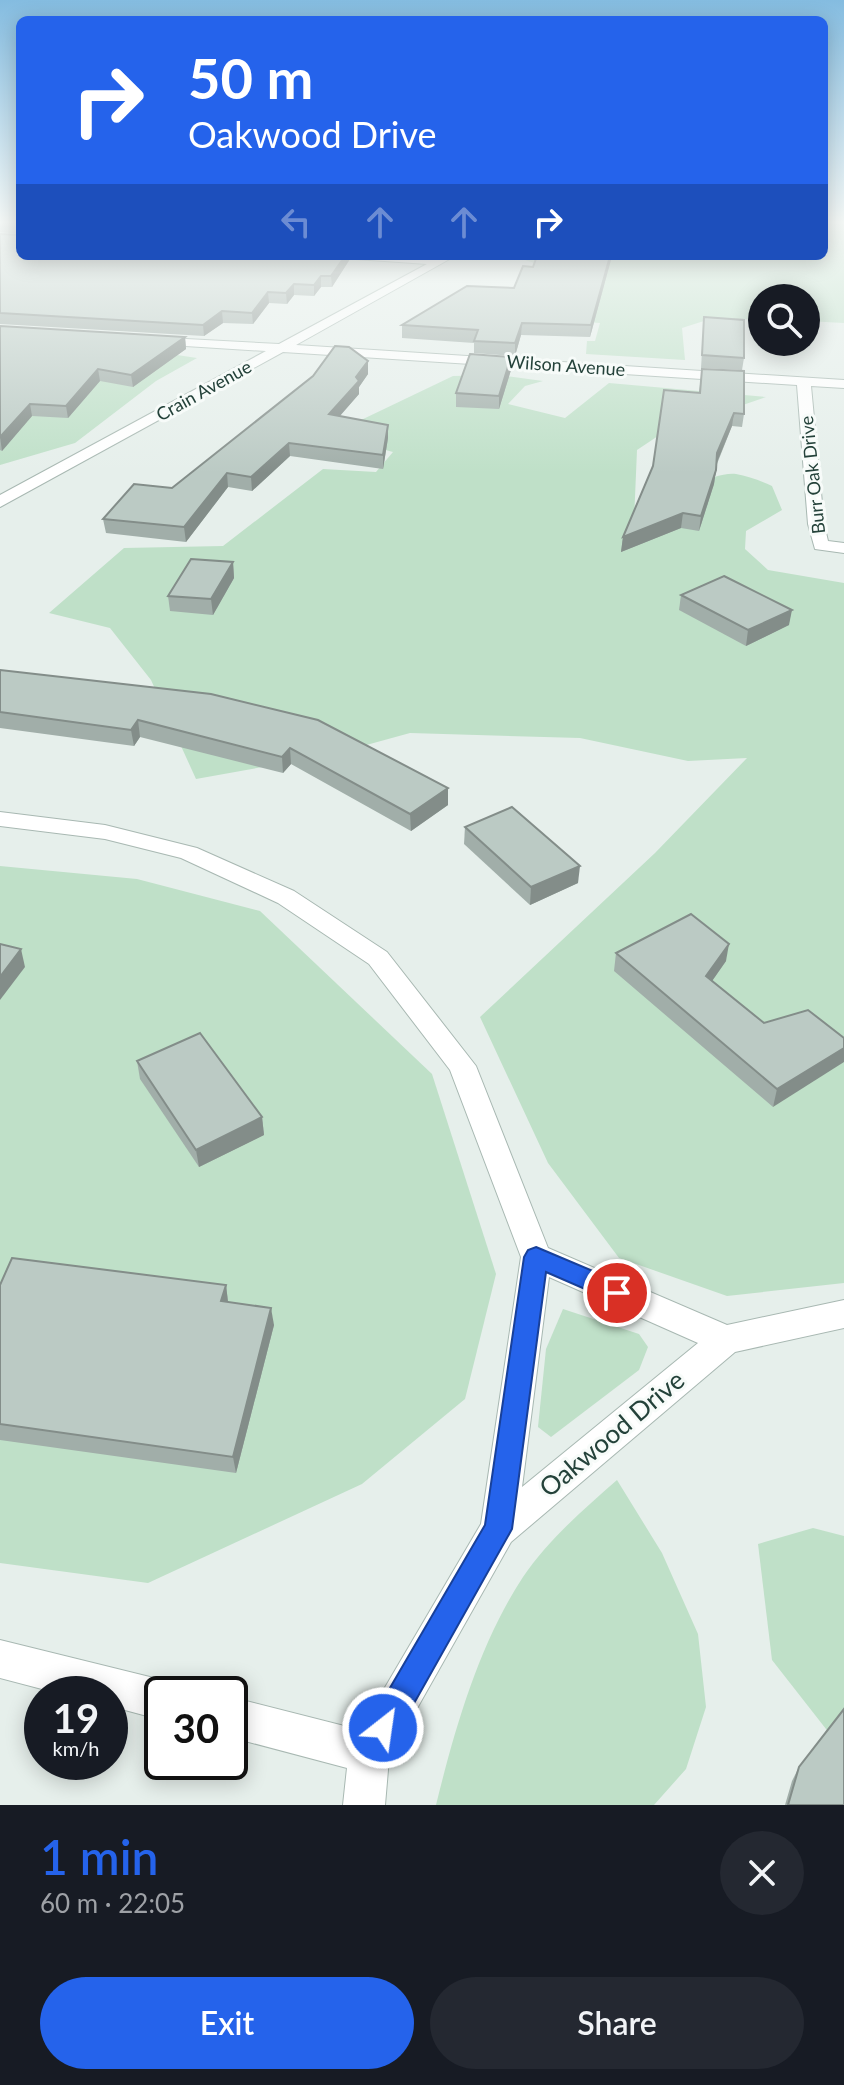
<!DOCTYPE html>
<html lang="en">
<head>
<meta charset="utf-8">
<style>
	:root { --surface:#171b24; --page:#242831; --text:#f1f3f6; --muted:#9ea1a6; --accent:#2563eb }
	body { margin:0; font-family:Lato,sans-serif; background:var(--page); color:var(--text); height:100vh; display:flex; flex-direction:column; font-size:30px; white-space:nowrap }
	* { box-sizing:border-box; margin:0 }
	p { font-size:26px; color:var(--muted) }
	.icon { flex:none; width:44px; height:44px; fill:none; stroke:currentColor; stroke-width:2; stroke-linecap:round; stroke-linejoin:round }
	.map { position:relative; height:1805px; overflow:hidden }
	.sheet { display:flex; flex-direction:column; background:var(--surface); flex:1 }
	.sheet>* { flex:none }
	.guide { position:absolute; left:16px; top:16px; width:812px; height:244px; border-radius:12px; box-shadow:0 4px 20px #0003; background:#2563eb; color:#fff; overflow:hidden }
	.controls { position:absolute; left:748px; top:284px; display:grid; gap:16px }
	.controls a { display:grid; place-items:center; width:72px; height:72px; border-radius:50%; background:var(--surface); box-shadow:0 4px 20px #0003; font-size:40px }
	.speed { position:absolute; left:24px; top:1676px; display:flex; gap:16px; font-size:40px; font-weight:700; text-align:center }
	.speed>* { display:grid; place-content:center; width:104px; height:104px; border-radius:50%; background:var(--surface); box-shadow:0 4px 20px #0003; line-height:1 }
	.speed small { font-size:20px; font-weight:400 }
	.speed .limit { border:4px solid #111; border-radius:12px; background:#fff; color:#111 }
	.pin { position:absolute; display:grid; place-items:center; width:68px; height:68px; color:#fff; margin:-34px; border:4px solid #fff; border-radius:50%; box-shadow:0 2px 8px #0007 }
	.me { position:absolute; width:88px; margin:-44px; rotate:30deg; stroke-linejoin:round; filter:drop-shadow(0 0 6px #0008) }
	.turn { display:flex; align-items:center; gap:28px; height:168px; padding:0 40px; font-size:36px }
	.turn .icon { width:104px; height:104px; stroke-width:2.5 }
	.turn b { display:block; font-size:56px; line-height:68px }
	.lanes { display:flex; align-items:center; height:76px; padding:0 40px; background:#0003; justify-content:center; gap:40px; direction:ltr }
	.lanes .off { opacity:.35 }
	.round { display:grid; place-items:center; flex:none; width:84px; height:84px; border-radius:42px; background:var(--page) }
	.summary { display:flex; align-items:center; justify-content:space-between; height:136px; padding:0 40px }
	h1 { font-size:48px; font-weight:600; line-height:60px; color:var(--accent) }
	.cta { display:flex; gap:16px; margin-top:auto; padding:16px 40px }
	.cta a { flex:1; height:92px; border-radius:48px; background:var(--accent); color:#fff; font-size:32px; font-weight:600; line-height:92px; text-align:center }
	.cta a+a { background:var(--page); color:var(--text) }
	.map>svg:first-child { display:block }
	.green { fill:#bfe0c8 }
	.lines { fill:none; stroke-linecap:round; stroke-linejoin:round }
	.street-casing { stroke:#a8b8b2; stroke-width:2 }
	.street { fill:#fff; fill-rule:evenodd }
	.wall { fill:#a1aea9 }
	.shaded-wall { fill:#838d89 }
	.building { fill:#bbcac4; stroke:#838d89; stroke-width:2 }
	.route { fill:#2563eb; stroke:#184099; stroke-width:2 }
	.labels { text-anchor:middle; stroke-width:6; stroke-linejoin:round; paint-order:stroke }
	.far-street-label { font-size:18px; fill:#24423a; stroke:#f7fbf9 }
	.near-street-label { font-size:26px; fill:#24423a; stroke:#f7fbf9 }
</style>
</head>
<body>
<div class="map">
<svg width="844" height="1805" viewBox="0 0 844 1805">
	<rect width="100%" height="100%" fill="#e6efeb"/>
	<g class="green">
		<path d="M824 220H844V323L806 321V298H762V319L707 320 682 328 685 360 586 354 587 341H595L600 323 536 319 577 276 512 256H824Z"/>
		<path d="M144 350 197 358 156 381 75 443 0 465V398Z"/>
		<path d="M499 375 543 381 525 386 508 404 565 418 609 383 766 397 664 432 637 450 634 521C659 507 707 471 736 474 748 476 761 481 772 486L782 510 746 531 745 549 768 570 844 583V1283L727 1296 619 1258 548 1163 480 1017 655 853 747 758 688 761 580 738 410 733 330 755 196 779 151 680 110 628 49 613 124 548 223 546 323 469 376 472 393 452 345 439 359 421 453 376Z"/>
		<path d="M0 866 137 879 260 911 432 1074 496 1274 465 1399 362 1484 148 1583 0 1563Z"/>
		<path d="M563 1309 639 1334 648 1347 639 1370 551 1437 538 1427 546 1349Z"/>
		<path d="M617 1480 662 1553 698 1634 706 1707 686 1769 654 1805H436C455 1728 479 1644 523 1577 548 1540 584 1509 617 1480Z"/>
		<path d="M813 1528 844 1536V1752L772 1660 758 1544Z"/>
	</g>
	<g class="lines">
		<defs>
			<g id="street">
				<path d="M350 256H455L296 345 844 380V388L811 386 824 524 828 541 844 543V553L815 549 808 524 797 385 283 352 0 507V495L266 351 154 344 147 340 149 337 279 344 427 264 356 259Z"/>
				<path d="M0 812 105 825 197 848 294 891 387 952 476 1066 548 1248 727 1325 844 1300V1328L735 1352 511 1542 389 1758 385 1805H343L347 1768 230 1737V1697L360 1730 481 1524 521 1257 450 1070 369 964 278 903 181 858 105 839 0 826ZM549 1277 698 1343 522 1487Z"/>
				<path d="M0 1640 162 1680 176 1686 179 1694H162V1720L110 1706V1694H61L0 1678Z"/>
			</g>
		</defs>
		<use href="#street" class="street-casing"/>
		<use href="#street" class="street"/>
	</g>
	<g class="wall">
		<path d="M0 220H20V256H350V259L332 287H321L314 296 294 295 287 304 269 303 253 324 223 323 204 336 0 324V234L18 235 19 234 0 232Z"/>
		<path d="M612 256 590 337 521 335 515 356 474 353V343L402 338V325L514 288 533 267Z"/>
		<path d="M704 317 744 358 742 370 701 368Z"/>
		<path d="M0 326 185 337 186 349 133 387 100 381 68 418 32 416 2 451 0 450Z"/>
		<path d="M511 357V370L499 409 456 407V393Z"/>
		<path d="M368 361V374L359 387V394L340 416 388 438 383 469 290 456 252 491 228 487 186 542 106 533 103 519 172 488Z"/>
		<path d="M702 369 744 414 742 427 732 426 717 464 714 484 699 531 681 528 621 552 623 537 699 393Z"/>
		<path d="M233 562 234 578 213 615 170 611 168 596Z"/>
		<path d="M681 595 789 625 746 646 679 610Z"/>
		<path d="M0 670 448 788V805L411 831 291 764 283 773 140 737 134 746 0 728Z"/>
		<path d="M465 827 578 883 530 905 464 844Z"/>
		<path d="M616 953 726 961 712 981 764 1023 808 1010 773 1107 614 971Z"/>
		<path d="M137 1061 262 1117 264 1135 199 1167 140 1079Z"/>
		<path d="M0 1285H226L228 1302 274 1325 236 1473 0 1440Z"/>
		<path d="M799 1767 844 1805H785L792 1781Z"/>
	</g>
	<g class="shaded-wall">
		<path d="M345 256H350V259L332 287 331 276Z"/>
		<path d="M610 256H612L590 337 591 325Z"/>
		<path d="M321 276V287L314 296V285Z"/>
		<path d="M294 284V295L287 304 286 293Z"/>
		<path d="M268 292 269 303 253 324 252 313Z"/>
		<path d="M222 311 223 323 204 336 203 325Z"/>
		<path d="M522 323 521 335 515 356V343Z"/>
		<path d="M185 337 186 349 133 387 131 375Z"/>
		<path d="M511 357V370L499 409V396Z"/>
		<path d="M368 361V374L359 387V394L330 427 329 414Z"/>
		<path d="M98 369 100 381 68 418 66 406Z"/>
		<path d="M30 404 32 416 2 451 0 437Z"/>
		<path d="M734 413 732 426 715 467 717 453Z"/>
		<path d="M388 425V438L383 469V455Z"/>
		<path d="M289 443 290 456 252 491 251 477Z"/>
		<path d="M716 470 714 484 699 531 701 516Z"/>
		<path d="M227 473 228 487 186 542 184 527Z"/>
		<path d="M683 513 681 528 621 552 623 537Z"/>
		<path d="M233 562 234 578 213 615 211 599Z"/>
		<path d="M792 610 789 625 746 646 748 630Z"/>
		<path d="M138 720 140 737 134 746 131 730Z"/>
		<path d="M290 748 291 764 283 773 282 757Z"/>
		<path d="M448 788V805L411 831 410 814Z"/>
		<path d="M580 866 578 883 530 905 531 887Z"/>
		<path d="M729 944 726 961 703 994 706 976Z"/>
		<path d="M21 949 25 967 0 1000V977Z"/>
		<path d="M844 1048V1062L773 1107 777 1089Z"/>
		<path d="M262 1117 264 1135 199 1167 196 1150Z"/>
		<path d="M226 1285 228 1302 221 1301Z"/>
		<path d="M271 1308 274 1325 236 1473 233 1457Z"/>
	</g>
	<g class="building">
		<path d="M0 220H20V224L0 222Z"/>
		<path d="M20 233V256H345L331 276H321L314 285 294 284 286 293 268 292 252 313 222 311 203 325 0 313V234L18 235Z"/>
		<path d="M537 256H610L591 325 522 323 515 343 474 341 478 330 402 325 467 286 514 288 523 266 533 267Z"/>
		<path d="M704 317 744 320V358L702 355Z"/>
		<path d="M0 326 185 337 131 375 98 369 66 406 30 404 0 437Z"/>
		<path d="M335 346 349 347 368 361 356 377 359 381 329 414 388 425 383 455 289 443 251 477 227 473 184 527 103 519 134 484 172 488 313 376Z"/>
		<path d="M470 354 511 357 499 396 456 393Z"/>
		<path d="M702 369 744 371V414L734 413 717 453 716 470 701 516 683 513 623 537 653 466 664 390 700 393Z"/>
		<path d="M191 559 233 562 211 599 168 596Z"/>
		<path d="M724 576 792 610 748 630 681 595Z"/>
		<path d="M0 670 211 694 318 720 448 788 410 814 290 748 282 757 138 720 131 730 0 712Z"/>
		<path d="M512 807 580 866 531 887 465 827Z"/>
		<path d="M691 914 729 944 706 976 764 1023 808 1010 844 1038V1048L777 1089 616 953Z"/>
		<path d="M0 944 21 949 0 977Z"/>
		<path d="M200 1033 262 1117 196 1150 137 1061Z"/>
		<path d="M12 1258 226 1285 221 1301 271 1308 233 1457 0 1424V1285Z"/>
		<path d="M844 1709V1805H788L799 1767Z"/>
	</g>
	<linearGradient id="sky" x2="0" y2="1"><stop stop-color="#84bce0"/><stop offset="0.47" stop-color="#f4f8f6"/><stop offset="1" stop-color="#f4f8f6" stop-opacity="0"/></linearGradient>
	<rect width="844" height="473" fill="url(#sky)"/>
	<path class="route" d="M536 1247 626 1285 629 1293 626 1300 617 1303 546 1272 512 1529 394 1739 383 1743 373 1739 368 1728 373 1717 485 1525 524 1257 528 1250Z"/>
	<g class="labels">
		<g class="far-street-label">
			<text transform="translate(566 366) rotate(4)" y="6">Wilson Avenue</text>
			<text transform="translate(204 391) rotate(-29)" y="6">Crain Avenue</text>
			<text transform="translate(813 475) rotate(-96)" y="6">Burr Oak Drive</text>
		</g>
		<g class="near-street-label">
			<text transform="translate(612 1434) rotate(-40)" y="9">Oakwood Drive</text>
		</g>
	</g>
</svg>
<div class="controls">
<a><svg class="icon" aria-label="search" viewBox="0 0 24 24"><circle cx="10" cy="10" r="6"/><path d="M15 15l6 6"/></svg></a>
</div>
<div class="speed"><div>19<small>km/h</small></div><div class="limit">30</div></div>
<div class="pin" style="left:617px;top:1293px;background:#d93025"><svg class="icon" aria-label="arrive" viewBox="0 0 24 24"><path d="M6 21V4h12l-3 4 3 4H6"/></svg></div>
<svg class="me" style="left:383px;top:1728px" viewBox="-20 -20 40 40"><circle r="17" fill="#2563eb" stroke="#fff" stroke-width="3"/><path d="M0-11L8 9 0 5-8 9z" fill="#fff"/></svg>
<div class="guide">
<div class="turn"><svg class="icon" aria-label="right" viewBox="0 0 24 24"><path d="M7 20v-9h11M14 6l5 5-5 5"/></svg><div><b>50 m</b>Oakwood Drive</div></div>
<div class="lanes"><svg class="icon off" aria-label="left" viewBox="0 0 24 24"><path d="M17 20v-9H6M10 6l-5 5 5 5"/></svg><svg class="icon off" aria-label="ahead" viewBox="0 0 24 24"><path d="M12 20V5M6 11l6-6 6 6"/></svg><svg class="icon off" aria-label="ahead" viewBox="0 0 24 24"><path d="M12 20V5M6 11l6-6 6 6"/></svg><svg class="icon" aria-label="right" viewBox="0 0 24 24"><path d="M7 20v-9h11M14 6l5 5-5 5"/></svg></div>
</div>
</div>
<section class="sheet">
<div class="summary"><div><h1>1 min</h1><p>60 m · 22:05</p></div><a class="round"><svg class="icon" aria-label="close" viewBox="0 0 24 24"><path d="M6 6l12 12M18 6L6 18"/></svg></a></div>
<div class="cta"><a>Exit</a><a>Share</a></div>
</section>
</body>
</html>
